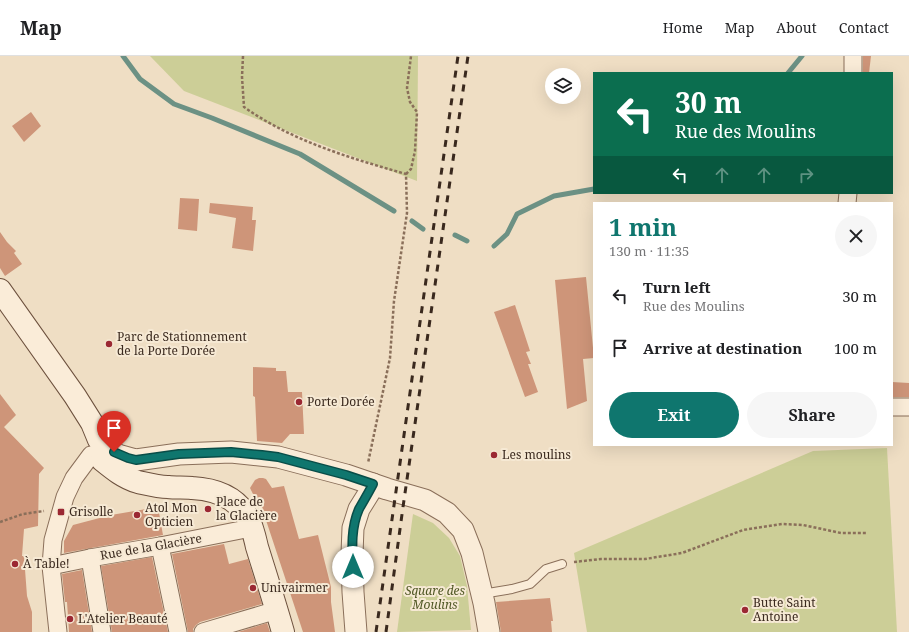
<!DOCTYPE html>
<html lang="en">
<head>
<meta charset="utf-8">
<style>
	:root { --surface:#fff; --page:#f6f6f6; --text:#202124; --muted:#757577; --line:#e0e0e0; --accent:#0f766e }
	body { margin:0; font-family:"Noto Serif",serif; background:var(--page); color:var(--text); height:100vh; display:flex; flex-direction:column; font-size:15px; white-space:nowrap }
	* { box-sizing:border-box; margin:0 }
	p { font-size:13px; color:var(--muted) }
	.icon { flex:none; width:22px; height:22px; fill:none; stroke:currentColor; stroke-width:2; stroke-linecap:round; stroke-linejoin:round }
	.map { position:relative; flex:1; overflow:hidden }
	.details { position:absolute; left:593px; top:146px; width:300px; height:244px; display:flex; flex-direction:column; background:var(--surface); border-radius:0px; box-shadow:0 4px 16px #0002 }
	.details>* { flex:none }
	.banner { position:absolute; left:593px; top:16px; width:300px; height:122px; border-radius:0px; box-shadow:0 4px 16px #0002; background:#0b6e4f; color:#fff; overflow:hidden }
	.fabs { position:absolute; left:545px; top:12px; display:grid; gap:8px }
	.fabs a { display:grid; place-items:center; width:36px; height:36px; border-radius:50%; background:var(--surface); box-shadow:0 4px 16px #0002; font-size:20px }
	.pin { position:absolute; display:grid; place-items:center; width:34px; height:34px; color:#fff; margin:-41px -17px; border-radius:50% 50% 50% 0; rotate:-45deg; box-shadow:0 0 4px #0007 }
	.pin .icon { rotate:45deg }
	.me { position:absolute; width:44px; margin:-22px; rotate:0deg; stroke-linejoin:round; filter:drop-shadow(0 0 3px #0008) }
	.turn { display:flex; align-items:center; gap:14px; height:84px; padding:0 16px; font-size:18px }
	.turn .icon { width:52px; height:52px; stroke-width:2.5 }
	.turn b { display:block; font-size:28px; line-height:34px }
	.lanes { display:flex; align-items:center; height:38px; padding:0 16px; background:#0003; justify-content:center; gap:20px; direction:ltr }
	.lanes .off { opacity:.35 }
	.round { display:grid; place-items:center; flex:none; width:42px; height:42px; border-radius:21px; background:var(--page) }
	.head { display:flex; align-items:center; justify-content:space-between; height:68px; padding:0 16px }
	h1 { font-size:24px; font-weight:700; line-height:30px; color:var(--accent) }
	.action { display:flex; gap:8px; margin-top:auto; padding:8px 16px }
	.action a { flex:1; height:46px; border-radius:24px; background:var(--accent); color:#fff; font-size:16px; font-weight:700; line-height:46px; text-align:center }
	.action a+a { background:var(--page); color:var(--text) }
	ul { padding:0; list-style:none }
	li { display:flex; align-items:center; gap:12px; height:52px; padding:0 16px }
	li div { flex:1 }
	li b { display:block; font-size:15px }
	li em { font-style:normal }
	header { display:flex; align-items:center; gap:24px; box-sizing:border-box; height:56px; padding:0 20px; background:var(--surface); border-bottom:1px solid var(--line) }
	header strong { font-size:19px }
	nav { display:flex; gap:22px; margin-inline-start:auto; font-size:14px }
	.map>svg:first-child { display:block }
	.green { fill:#ccce97 }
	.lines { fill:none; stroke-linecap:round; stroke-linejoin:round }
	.stream { stroke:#6c9184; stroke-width:5 }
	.building { fill:#ce9579 }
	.service-casing { stroke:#8a6f5a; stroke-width:10 }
	.minor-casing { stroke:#8a6f5a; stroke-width:19 }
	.tertiary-casing { stroke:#8a6f5a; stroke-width:23 }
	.secondary-casing { stroke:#6c503d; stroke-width:24 }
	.path { stroke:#8a6f5a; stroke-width:2.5; stroke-dasharray:3 2; stroke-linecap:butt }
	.service { stroke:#faecd8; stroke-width:8 }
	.minor { stroke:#faecd8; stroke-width:17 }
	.tertiary { stroke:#faecd8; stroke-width:21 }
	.secondary { stroke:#faecd8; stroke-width:22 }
	.rail { stroke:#3a291e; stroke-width:3; stroke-dasharray:7 7; stroke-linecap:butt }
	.route-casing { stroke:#0a4d48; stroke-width:10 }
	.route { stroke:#0f766e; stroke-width:7 }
	.poi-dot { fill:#9b2833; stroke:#f6e9d4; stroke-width:1.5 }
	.labels { text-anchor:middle; stroke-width:4; stroke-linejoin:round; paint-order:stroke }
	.poi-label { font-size:12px; fill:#3a291e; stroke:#f6e9d4; text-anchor:start }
	.street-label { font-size:12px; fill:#3a291e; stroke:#f6e9d4 }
	.park-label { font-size:12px; font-style:italic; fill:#4f5724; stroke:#f6e9d4 }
</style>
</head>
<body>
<header>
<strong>Map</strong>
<nav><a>Home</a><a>Map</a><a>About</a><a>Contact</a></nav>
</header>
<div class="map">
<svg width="909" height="576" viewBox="0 0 909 576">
	<rect width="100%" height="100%" fill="#efdec4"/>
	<g class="green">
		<path d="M150 0H418L417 125 184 35Z"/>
		<path d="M887 392 897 576H587L574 497 813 395Z"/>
		<path d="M413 458 433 467 449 482 460 500 467 530 471 574 397 576Z"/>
	</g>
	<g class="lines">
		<g class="stream">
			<path d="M123 0 140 23 174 48 212 62 300 98 394 155"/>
			<path d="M788 17 802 0"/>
			<path d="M412 165 423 173"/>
			<path d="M455 179 467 185"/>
			<path d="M494 190 507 178 517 158 554 140 594 133"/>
		</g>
	</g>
	<g class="building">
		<path d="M863 0H871L869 17H863Z"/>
		<path d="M31 56 41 70 24 86 12 70Z"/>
		<path d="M180 142 199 143 197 175 178 173Z"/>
		<path d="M210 147 253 151 252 164H256L253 195 232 192 236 162 209 157Z"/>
		<path d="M0 176 7 186 16 195 14 197 22 208 5 220 0 212Z"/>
		<path d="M586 221 594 302 583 303 587 345 567 353 555 224Z"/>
		<path d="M515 249 530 295 526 296 531 308H528L538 336 525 341 494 256Z"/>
		<path d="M253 311 276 312V315H286L288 336H302L304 378H290L282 387 257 385 255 341 253 340Z"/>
		<path d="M892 326 909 327V341H892Z"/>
		<path d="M0 338 16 359 4 371 44 412 39 418 38 470 24 473 22 500H24L27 540 32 556V576H0Z"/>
		<path d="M259 422H263L266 423 272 432 284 430 299 483 318 479 331 531V546L335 576H303L259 443 253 438 250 432 255 424Z"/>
		<path d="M158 451 163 479 64 497V485L73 469 111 459Z"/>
		<path d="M224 488 229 508 248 503 262 548 200 566 196 569 193 573V576H188L172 498Z"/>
		<path d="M152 501 168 576H112L101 510Z"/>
		<path d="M82 514 92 576H69L67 546H65L62 518Z"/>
		<path d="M550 542 553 565H551L552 576H501L496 546Z"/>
		<path d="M267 567 270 576H238Z"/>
	</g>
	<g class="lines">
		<defs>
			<path id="service" d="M482 538 512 533 530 528 546 513 562 508"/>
			<g id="minor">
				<path d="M853 17V0"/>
				<path d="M847 147 848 137"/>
				<path d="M892 351H909"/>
				<path d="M160 490 178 576"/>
				<path d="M90 502 102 576"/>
				<path d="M51 510 90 502 160 490 251 472"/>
				<path d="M58 576 51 510 53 484 65 441 74 422 91 399"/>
				<path d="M203 576 277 554"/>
			</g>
			<g id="tertiary">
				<path d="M110 394 118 399 136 404 179 398 231 396 278 401 346 419 387 433 425 444 447 457 463 474 472 497 484 547 489 576"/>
				<path d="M356 576 353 536 352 498 353 472 359 453 369 437 373 428"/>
			</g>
			<g id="secondary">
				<path d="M0 234 75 340 92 367 99 384"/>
				<path d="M102 404C113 413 124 422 138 426 147 428 158 431 168 431 176 432 184 431 192 432 213 433 233 440 245 457 251 465 255 482 257 491 266 520 275 548 283 576"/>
			</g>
		</defs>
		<use href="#service" class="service-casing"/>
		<use href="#minor" class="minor-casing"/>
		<use href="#tertiary" class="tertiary-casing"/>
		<use href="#secondary" class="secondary-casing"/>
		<g class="path">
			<path d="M243 0 242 21 244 51C292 85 350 102 406 118L407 157 394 245 390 302 368 407"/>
			<path d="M406 118 411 113 415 95 417 56 410 46 407 32 411 0"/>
			<path d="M0 466 23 458 44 455"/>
			<path d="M574 506 601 503H645L682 497 743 474 782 468 803 469 841 477H866"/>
		</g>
		<use href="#service" class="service"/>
		<use href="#minor" class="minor"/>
		<use href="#tertiary" class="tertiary"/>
		<use href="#secondary" class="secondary"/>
		<g class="rail">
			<path d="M376 576 430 196 458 0"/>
			<path d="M386 576 403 451 468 0"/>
		</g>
	</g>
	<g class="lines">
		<defs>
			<path id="route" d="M114 396 128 402 136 404 179 398 231 396 262 399 278 401 346 419 373 428C369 436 364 444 359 453 351 471 352 491 353 511"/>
		</defs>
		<use href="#route" class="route-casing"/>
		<use href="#route" class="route"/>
	</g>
	<g class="poi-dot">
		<circle cx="109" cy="288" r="4"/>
		<circle cx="299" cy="346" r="4"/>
		<circle cx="494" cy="399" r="4"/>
		<circle cx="208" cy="453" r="4"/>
		<rect x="57" y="452" width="8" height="8" rx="2"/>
		<circle cx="137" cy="459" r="4"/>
		<circle cx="15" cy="508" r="4"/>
		<circle cx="253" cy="532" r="4"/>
		<circle cx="745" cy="554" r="4"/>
		<circle cx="70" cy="563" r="4"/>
	</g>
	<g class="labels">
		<g class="poi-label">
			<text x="117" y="285">Parc de Stationnement<tspan x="117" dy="14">de la Porte Dorée</tspan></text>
			<text x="307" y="350">Porte Dorée</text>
			<text x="502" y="403">Les moulins</text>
			<text x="216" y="450">Place de<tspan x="216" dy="14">la Glacière</tspan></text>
			<text x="145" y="456">Atol Mon<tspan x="145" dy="14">Opticien</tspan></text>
			<text x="69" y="460">Grisolle</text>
			<text x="23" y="512">À Table!</text>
			<text x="261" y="536">Univairmer</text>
			<text x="753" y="551">Butte Saint<tspan x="753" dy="14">Antoine</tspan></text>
			<text x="78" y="567">L'Atelier Beauté</text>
		</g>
		<g class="street-label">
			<text transform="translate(151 491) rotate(-10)" y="4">Rue de la Glacière</text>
		</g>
		<g class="park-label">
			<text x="435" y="539">Square des<tspan x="435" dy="14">Moulins</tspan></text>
		</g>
	</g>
</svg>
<div class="fabs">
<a><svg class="icon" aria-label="layers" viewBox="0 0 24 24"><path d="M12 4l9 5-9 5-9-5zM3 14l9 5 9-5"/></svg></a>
</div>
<div class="pin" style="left:114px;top:396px;background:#d93025"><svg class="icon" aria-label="arrive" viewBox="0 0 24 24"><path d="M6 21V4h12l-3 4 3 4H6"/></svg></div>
<svg class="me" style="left:353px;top:511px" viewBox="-20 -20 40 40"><circle r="19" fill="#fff"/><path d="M0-13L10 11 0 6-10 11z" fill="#0f766e"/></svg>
<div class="banner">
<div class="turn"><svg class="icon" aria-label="left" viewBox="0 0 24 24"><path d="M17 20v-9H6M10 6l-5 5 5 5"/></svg><div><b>30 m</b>Rue des Moulins</div></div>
<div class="lanes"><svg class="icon" aria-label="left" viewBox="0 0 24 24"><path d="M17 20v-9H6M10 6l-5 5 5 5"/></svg><svg class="icon off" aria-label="ahead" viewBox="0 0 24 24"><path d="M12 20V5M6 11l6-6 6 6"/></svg><svg class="icon off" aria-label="ahead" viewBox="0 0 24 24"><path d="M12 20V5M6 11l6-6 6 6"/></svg><svg class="icon off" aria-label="right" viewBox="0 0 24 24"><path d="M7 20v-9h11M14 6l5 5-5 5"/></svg></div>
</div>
<section class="details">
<div class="head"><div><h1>1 min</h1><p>130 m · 11:35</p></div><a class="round"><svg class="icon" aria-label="close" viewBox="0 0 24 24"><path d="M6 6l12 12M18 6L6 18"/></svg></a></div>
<ul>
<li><svg class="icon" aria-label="left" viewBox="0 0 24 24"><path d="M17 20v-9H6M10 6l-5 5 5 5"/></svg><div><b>Turn left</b><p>Rue des Moulins</p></div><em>30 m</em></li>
<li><svg class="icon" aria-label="arrive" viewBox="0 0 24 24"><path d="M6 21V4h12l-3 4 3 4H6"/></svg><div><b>Arrive at destination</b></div><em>100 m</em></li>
</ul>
<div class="action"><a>Exit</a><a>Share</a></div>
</section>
</div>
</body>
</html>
